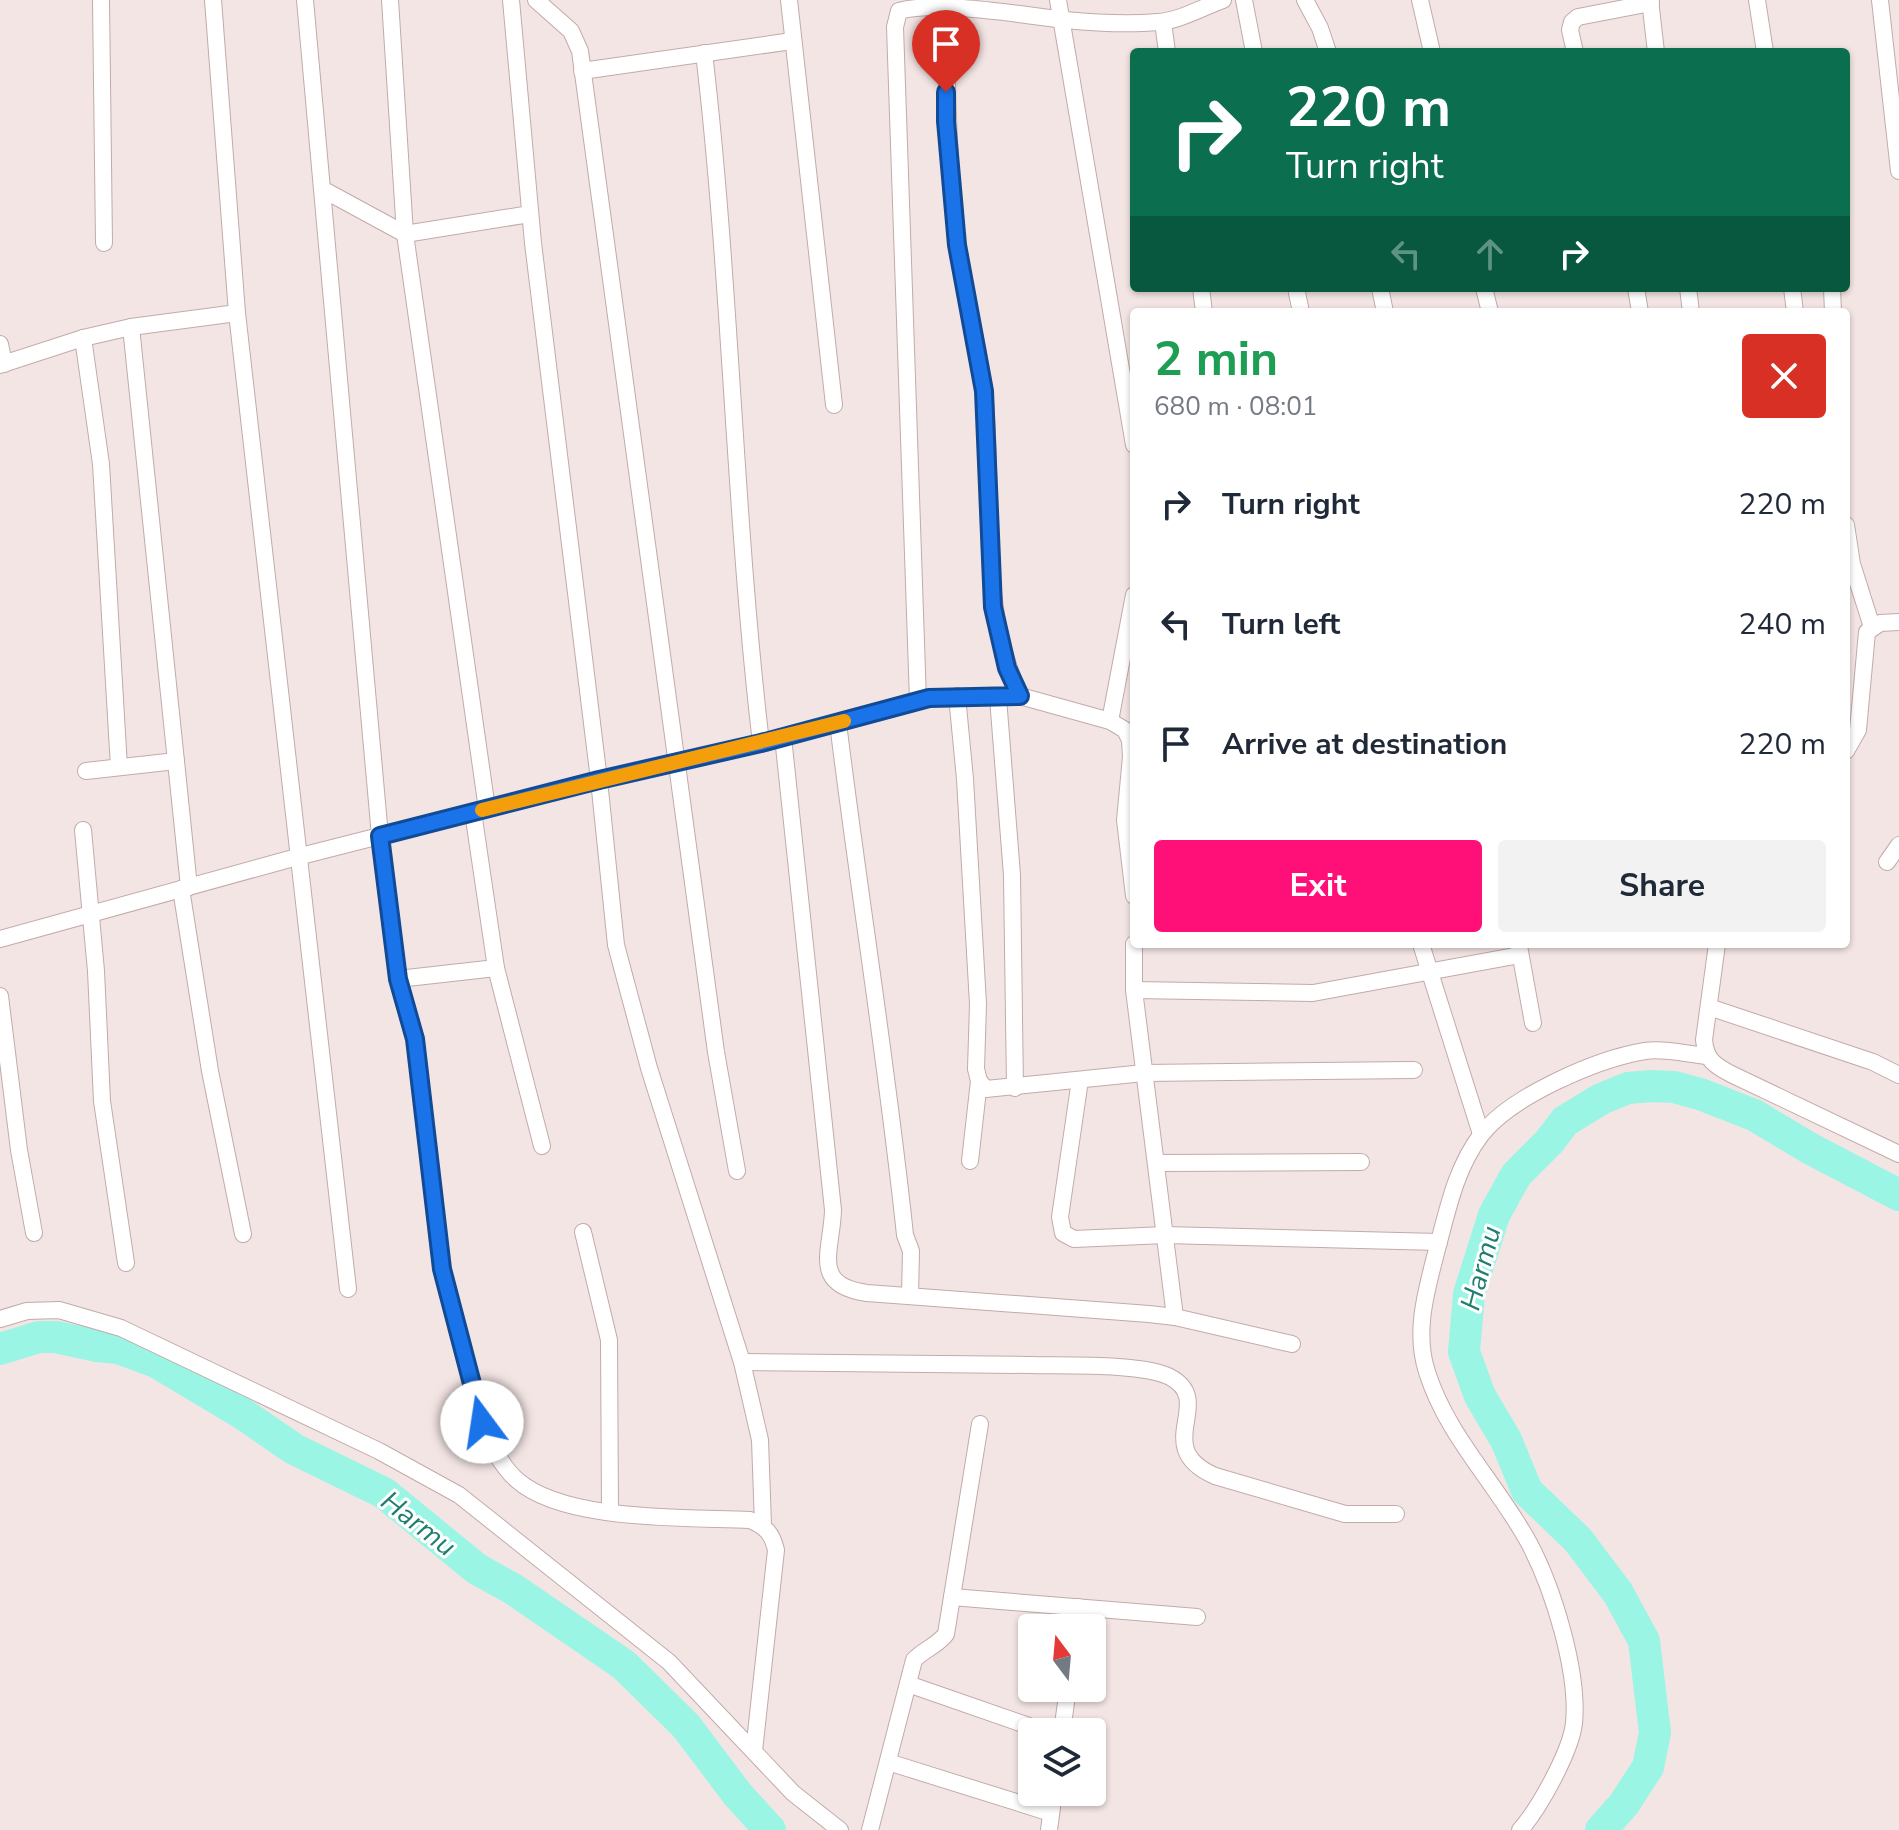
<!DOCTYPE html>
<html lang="en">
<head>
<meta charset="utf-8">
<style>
	:root { --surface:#fff; --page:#f2f2f3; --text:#1f2937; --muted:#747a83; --accent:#ff0f78 }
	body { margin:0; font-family:"Nunito Sans",sans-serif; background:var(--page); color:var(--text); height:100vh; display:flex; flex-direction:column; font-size:30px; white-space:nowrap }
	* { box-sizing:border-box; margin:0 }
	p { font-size:26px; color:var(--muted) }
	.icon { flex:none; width:44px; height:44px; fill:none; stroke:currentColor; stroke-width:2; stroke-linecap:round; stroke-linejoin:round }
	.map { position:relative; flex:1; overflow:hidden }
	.details { position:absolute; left:1130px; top:308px; width:720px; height:640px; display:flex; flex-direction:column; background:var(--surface); border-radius:8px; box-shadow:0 2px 6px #0004 }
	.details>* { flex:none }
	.guide { position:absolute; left:1130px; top:48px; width:720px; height:244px; border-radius:8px; box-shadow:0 2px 6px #0004; background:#0b6e4f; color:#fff; overflow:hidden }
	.needle { width:52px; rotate:344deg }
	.tools { position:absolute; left:1018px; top:1614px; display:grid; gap:16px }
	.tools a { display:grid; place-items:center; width:88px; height:88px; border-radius:8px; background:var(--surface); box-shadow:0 2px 6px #0004; font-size:40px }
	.pin { position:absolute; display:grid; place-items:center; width:68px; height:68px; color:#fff; margin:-82px -34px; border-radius:50% 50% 50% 0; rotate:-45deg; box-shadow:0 0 8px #0007 }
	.pin .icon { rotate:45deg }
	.me { position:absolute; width:88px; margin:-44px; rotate:346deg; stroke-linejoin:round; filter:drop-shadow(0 0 6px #0008) }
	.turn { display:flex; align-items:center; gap:28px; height:168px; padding:0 24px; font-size:36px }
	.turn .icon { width:104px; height:104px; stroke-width:2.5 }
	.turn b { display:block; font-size:56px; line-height:68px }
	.lanes { display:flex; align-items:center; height:76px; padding:0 24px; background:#0003; justify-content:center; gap:40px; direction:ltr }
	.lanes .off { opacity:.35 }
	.round { display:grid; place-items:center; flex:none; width:84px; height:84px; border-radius:8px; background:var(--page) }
	.overview { display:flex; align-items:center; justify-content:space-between; height:136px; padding:0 24px }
	h1 { font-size:48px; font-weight:700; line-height:60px; color:#1e9e55 }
	.primary-button { display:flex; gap:16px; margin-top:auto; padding:16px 24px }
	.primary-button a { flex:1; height:92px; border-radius:8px; background:var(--accent); color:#fff; font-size:32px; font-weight:700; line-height:92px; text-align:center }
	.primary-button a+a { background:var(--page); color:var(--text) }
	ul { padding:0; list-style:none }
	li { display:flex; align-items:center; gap:24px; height:120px; padding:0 24px }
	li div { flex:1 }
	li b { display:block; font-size:30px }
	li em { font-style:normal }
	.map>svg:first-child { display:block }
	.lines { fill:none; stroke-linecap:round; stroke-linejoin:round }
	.river { stroke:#9bf5e5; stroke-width:32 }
	.minor-casing { stroke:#c2aba9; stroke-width:18 }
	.minor { stroke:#fff; stroke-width:16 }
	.route-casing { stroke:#114b97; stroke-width:20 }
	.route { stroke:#1a73e8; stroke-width:14 }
	.slow { stroke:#f59e0b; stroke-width:14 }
	.labels { text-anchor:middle; stroke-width:6; stroke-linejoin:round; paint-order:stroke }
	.water-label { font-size:28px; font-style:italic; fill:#1f7e6e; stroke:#fff }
</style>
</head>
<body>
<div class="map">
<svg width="1899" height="1830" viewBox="0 0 1899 1830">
	<rect width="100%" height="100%" fill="#f3e5e4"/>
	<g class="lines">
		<g class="river">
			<path d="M0 1349 39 1337H56L97 1346 118 1348 156 1362 240 1412 294 1449 384 1493 477 1569 513 1589 624 1665 686 1726 738 1795 770 1830"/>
			<path d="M1601 1830 1624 1804 1648 1767 1655 1733 1644 1641 1618 1593 1578 1540 1527 1491 1506 1440 1480 1396 1464 1352 1469 1294 1494 1215 1516 1175 1549 1142 1565 1121 1601 1099 1628 1088 1652 1086 1674 1087 1700 1094 1754 1115 1811 1149 1899 1195"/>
		</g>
		<defs>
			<g id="minor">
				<path d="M101 0 104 243"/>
				<path d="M213 0 237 313 348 1289"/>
				<path d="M305 0 380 836 398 979 415 1039 442 1269 482 1422C490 1443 500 1465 517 1480 564 1522 687 1517 750 1520 766 1527 772 1533 776 1550L754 1751"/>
				<path d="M390 0 405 234 487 809"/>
				<path d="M511 0 533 243 599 780 616 945 649 1068 742 1362 760 1440 763 1525"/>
				<path d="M536 0 571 31 580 51 716 1052 737 1171"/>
				<path d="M789 0 834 405"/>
				<path d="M1058 0 1134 445"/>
				<path d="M1244 0 1254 52"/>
				<path d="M1305 0 1320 28 1328 52"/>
				<path d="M1420 0 1432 52"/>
				<path d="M1650 0 1656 52"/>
				<path d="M1757 0 1765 52"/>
				<path d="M1880 0 1899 171"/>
				<path d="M946 7C946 86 948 164 957 242 963 292 978 341 984 391 995 493 976 601 1020 696"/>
				<path d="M1163 22 1167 52"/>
				<path d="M1575 52 1570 30 1572 22 1578 17 1651 3"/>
				<path d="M704 53C731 282 734 514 761 743"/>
				<path d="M582 71 792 41"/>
				<path d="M322 189 405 234 530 214"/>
				<path d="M1201 288 1204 312"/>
				<path d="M1296 288 1301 312"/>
				<path d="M1380 288 1385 312"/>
				<path d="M1484 288 1490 312"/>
				<path d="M1636 288 1640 312"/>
				<path d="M1688 288 1691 312"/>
				<path d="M1792 288 1795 312"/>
				<path d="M1832 288 1833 312"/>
				<path d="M131 327 189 887"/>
				<path d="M83 338 101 464 119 767"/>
				<path d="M0 344 4 364"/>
				<path d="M0 365 83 338 131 327 237 313"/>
				<path d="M1846 525 1852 564 1872 627"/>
				<path d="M957 696 965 779 978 1004 976 1069 979 1081 986 1089 1144 1073 1414 1070"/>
				<path d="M998 698 1012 875 1015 1088"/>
				<path d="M918 701 895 27 899 11C939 0 1021 15 1065 20 1096 23 1127 25 1158 22 1179 21 1203 7 1223 0"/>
				<path d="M1110 721 1134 595"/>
				<path d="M838 723C859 894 887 1063 905 1235L911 1251 910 1296"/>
				<path d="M783 737 833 1210C832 1251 810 1285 867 1293L1149 1314 1175 1317 1292 1344"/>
				<path d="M1846 751 1858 730 1867 632 1880 623 1899 622"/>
				<path d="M1131 757 1125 820 1134 896"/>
				<path d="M86 771 176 761"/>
				<path d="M473 812 496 968 542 1146"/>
				<path d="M83 830 96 971 102 1101 126 1263"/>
				<path d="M1887 862 1899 845"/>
				<path d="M181 889 210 1071 243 1234"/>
				<path d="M0 939 297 857 599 780 761 743 929 698 1020 696 1110 721 1125 730 1130 740 1131 757 1134 758"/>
				<path d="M1134 944V990L1175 1317"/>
				<path d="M1421 944 1481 1134"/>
				<path d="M1717 944 1704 1040C1706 1060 1714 1065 1731 1074L1899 1154"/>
				<path d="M1519 946 1533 1023"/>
				<path d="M398 979 496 968"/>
				<path d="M1134 990 1313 993 1520 955"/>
				<path d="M0 996 19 1150 34 1233"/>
				<path d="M1709 1007 1873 1062 1899 1075"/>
				<path d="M1080 1080 1060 1217 1063 1233 1074 1239 1165 1235 1439 1242"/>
				<path d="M970 1161 979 1081"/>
				<path d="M1156 1163 1361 1162"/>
				<path d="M583 1232 609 1340 610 1512"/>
				<path d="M0 1319 27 1311 59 1310 121 1328 379 1451 459 1495 669 1662 793 1793 840 1830"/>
				<path d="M742 1362C838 1363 934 1364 1030 1365 1063 1366 1143 1363 1170 1377 1217 1402 1149 1447 1215 1476L1345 1514H1396"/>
				<path d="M952 1597 1197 1617"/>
				<path d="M1076 1628 1078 1607"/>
				<path d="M908 1684 1046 1732"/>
				<path d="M1062 1732 1068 1688"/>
				<path d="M888 1762 1051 1813"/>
				<path d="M870 1830 914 1660C924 1649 937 1646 946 1634L980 1424"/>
				<path d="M1049 1830 1054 1792"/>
				<path d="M1520 1830C1539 1809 1571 1751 1574 1723 1579 1672 1553 1588 1529 1543 1497 1484 1447 1436 1427 1372 1414 1332 1426 1292 1436 1253 1447 1213 1455 1169 1481 1135 1511 1096 1597 1059 1645 1051 1664 1048 1687 1054 1706 1056"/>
			</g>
		</defs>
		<use href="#minor" class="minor-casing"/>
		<use href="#minor" class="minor"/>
	</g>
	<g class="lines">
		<defs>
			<path id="route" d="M482 1422 442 1269 415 1039 398 979 380 836 599 780 761 743 929 698 1020 696 1007 668 993 607 984 391 957 245 946 121V92"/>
		</defs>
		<use href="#route" class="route-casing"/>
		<use href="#route" class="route"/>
		<path class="slow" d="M482 810 844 721"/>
	</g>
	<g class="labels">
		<g class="water-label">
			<text transform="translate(1480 1268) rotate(-75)" y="10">Harmu</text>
			<text transform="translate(419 1523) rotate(38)" y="10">Harmu</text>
		</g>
	</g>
</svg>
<div class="tools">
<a><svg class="needle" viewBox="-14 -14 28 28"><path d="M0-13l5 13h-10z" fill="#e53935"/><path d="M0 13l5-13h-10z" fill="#747a83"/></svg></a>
<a><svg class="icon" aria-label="layers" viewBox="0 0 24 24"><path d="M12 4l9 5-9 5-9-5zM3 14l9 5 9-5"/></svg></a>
</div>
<div class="pin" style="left:946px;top:92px;background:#d93025"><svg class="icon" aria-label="arrive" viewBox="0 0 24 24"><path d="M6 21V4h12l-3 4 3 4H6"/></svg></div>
<svg class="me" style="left:482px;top:1422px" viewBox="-20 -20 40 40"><circle r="19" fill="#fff"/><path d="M0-13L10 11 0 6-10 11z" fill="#1a73e8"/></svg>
<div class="guide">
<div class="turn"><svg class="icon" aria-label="right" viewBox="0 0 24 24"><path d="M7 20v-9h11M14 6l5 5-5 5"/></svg><div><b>220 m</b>Turn right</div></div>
<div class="lanes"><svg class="icon off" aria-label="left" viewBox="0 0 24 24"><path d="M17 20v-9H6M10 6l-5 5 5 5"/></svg><svg class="icon off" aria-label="ahead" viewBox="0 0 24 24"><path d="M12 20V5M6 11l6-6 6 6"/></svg><svg class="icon" aria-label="right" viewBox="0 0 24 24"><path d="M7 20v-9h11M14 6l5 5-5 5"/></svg></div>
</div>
<section class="details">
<div class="overview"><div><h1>2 min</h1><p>680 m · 08:01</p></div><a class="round" style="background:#d93025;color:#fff"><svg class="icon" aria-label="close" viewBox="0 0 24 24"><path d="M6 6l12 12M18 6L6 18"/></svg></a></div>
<ul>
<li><svg class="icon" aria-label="right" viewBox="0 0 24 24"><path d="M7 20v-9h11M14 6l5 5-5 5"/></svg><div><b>Turn right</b></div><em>220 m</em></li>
<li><svg class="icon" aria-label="left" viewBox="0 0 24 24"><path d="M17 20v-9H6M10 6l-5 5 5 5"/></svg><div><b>Turn left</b></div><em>240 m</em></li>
<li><svg class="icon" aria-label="arrive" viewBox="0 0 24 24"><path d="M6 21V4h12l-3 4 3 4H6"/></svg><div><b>Arrive at destination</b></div><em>220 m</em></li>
</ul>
<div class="primary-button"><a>Exit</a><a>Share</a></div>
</section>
</div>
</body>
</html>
